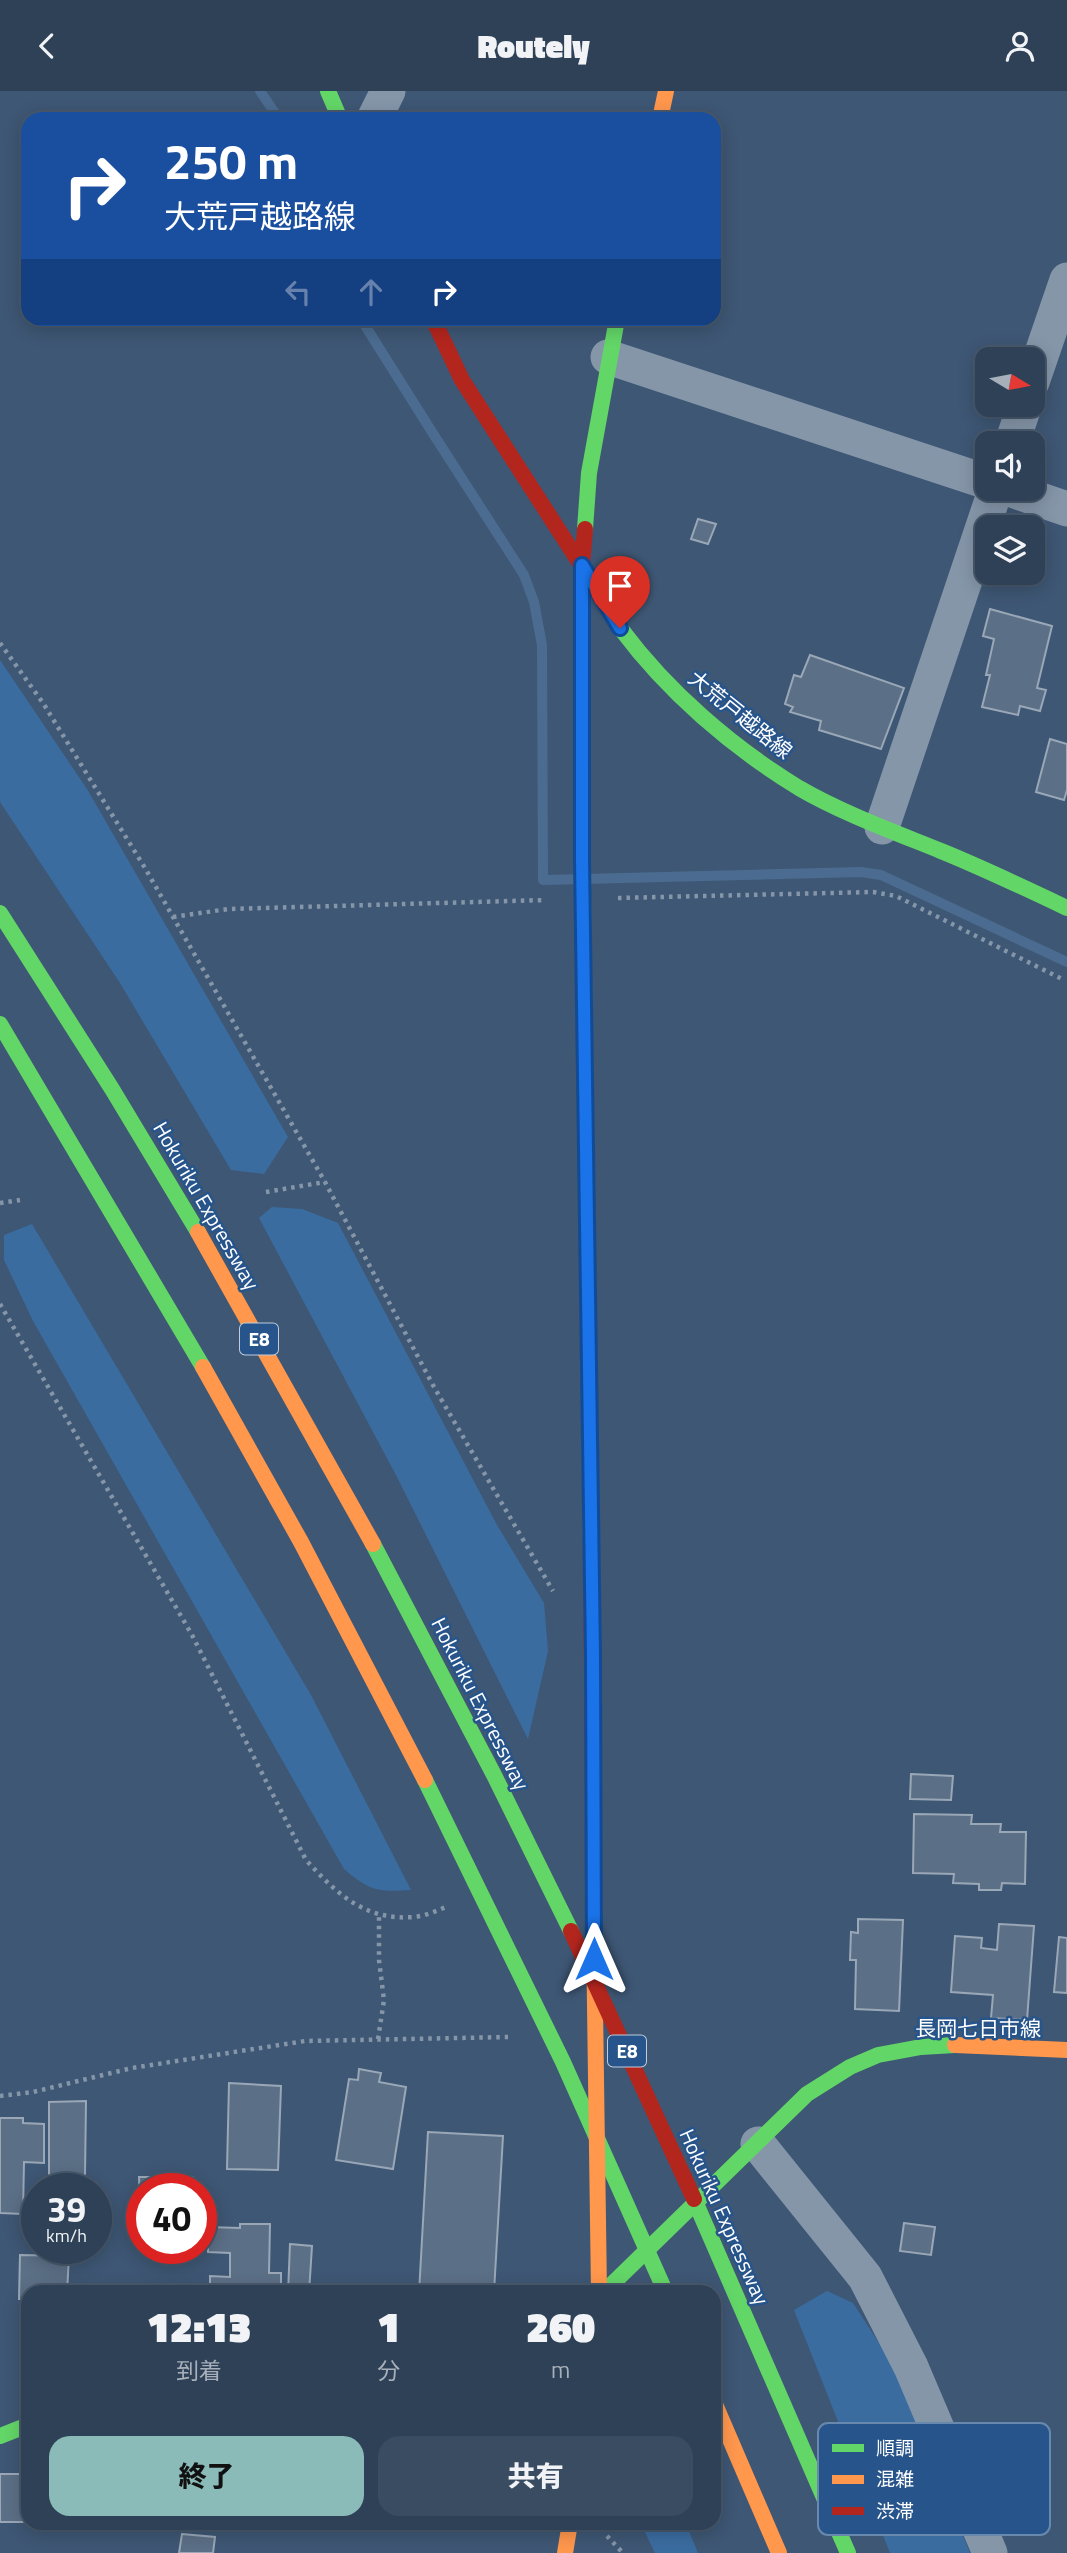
<!DOCTYPE html>
<html lang="ja">
<head>
<meta charset="utf-8">
<style>
	:root { --surface:#2e4157; --page:#3a4c61; --text:#f1f3f6; --muted:#a7afba; --line:#495a6d; --accent:#8bbbb9 }
	body { margin:0; font-family:"Titillium Web","Noto Sans JP",sans-serif; background:var(--page); color:var(--text); height:100vh; display:flex; flex-direction:column; font-size:26px; white-space:nowrap }
	* { box-sizing:border-box; margin:0 }
	p { font-size:23px; color:var(--muted) }
	.icon { flex:none; width:38px; height:38px; fill:none; stroke:currentColor; stroke-width:2; stroke-linecap:round; stroke-linejoin:round }
	.map { position:relative; flex:1; overflow:hidden }
	.sheet { position:absolute; left:21px; top:2194px; width:700px; height:245px; display:flex; flex-direction:column; background:var(--surface); border-radius:21px; box-shadow:0 4px 18px #0003,0 0 0 2px var(--line) }
	.sheet>* { flex:none }
	.top-card { position:absolute; left:21px; top:21px; width:700px; height:214px; border-radius:21px; box-shadow:0 4px 18px #0003,0 0 0 2px var(--line); background:#1a4fa0; color:#fff; overflow:hidden }
	.needle { width:46px; rotate:100deg }
	.fabs { position:absolute; left:975px; top:256px; display:grid; gap:14px }
	.fabs a { display:grid; place-items:center; width:70px; height:70px; border-radius:14px; background:var(--surface); box-shadow:0 4px 18px #0003,0 0 0 2px var(--line); font-size:35px }
	.speed { position:absolute; left:21px; top:2082px; display:flex; gap:14px; font-size:35px; font-weight:700; text-align:center }
	.speed>* { display:grid; place-content:center; width:91px; height:91px; border-radius:50%; background:var(--surface); box-shadow:0 4px 18px #0003,0 0 0 2px var(--line); line-height:1 }
	.speed small { font-size:18px; font-weight:400 }
	.speed .limit { border:10px solid #d22; background:#fff; color:#111 }
	.pin { position:absolute; display:grid; place-items:center; width:60px; height:60px; color:#fff; margin:-72px -30px; border-radius:50% 50% 50% 0; rotate:-45deg; box-shadow:0 0 7px #0007 }
	.pin .icon { rotate:45deg }
	.me { position:absolute; width:77px; margin:-38px; rotate:0deg; stroke-linejoin:round; filter:drop-shadow(0 0 5px #0008) }
	.turn { display:flex; align-items:center; gap:24px; height:147px; padding:0 28px; font-size:32px }
	.turn .icon { width:91px; height:91px; stroke-width:2.5 }
	.turn b { display:block; font-size:49px; line-height:60px }
	.lanes { display:flex; align-items:center; height:66px; padding:0 28px; background:#0003; justify-content:center; gap:35px; direction:ltr }
	.lanes .off { opacity:.35 }
	.eta { display:flex; justify-content:space-evenly; align-items:center; height:119px; text-align:center }
	.eta b { font-size:42px; font-weight:800; line-height:49px }
	.button { display:flex; gap:14px; margin-top:auto; padding:14px 28px }
	.button a { flex:1; height:80px; border-radius:21px; background:var(--accent); color:#111; font-size:28px; font-weight:800; line-height:80px; text-align:center }
	.button a+a { background:var(--page); color:var(--text) }
	header { display:flex; justify-content:space-between; align-items:center; height:91px; padding:0 28px; background:var(--surface); font-size:32px; font-weight:800 }
	.map>svg:first-child { display:block }
	.green { fill:#3b6ca0 }
	.lines { fill:none; stroke-linecap:round; stroke-linejoin:round }
	.stream { stroke:#4b6c90; stroke-width:10 }
	.building { fill:#5b6f86; stroke:#99a7b7; stroke-width:2 }
	.path { stroke:#8596a9; stroke-width:4.5; stroke-dasharray:3.5 5; stroke-linecap:butt }
	.street { stroke:#8596a9; stroke-width:35 }
	.fast { stroke:#63d668; stroke-width:16 }
	.slow { stroke:#ff974d; stroke-width:16 }
	.jam { stroke:#b3261e; stroke-width:16 }
	.route-casing { stroke:#114b97; stroke-width:18 }
	.route { stroke:#1a73e8; stroke-width:12 }
	.labels { text-anchor:middle; stroke-width:5; stroke-linejoin:round; paint-order:stroke }
	.shield { fill:#27558b; stroke:#beccdc; stroke-width:2 }
	.shield-label { font-size:19px; font-weight:bold; fill:#fff }
	.street-label { font-size:21px; fill:#fff; stroke:#27558b }
	.key { fill:#27558b; stroke:#6888ae; stroke-width:2 }
	.key-label { font-size:19px; fill:#fff }
</style>
</head>
<body>
<header><svg class="icon" aria-label="back" viewBox="0 0 24 24"><path d="M15 5l-7 7 7 7"/></svg>Routely<svg class="icon" aria-label="person" viewBox="0 0 24 24"><circle cx="12" cy="8" r="4"/><path d="M4 21q1-7 8-7t8 7"/></svg></header>
<div class="map">
<svg width="1067" height="2462" viewBox="0 0 1067 2462">
	<rect width="100%" height="100%" fill="#3e5774"/>
	<g class="green">
		<path d="M0 569 87 698 288 1046 264 1083 231 1079 120 892 0 711Z"/>
		<path d="M272 1116 302 1118 338 1132 497 1434 544 1512 548 1560 528 1648 397 1386 259 1127Z"/>
		<path d="M32 1133 311 1604 411 1799C377 1801 370 1800 344 1778L33 1230 4 1169V1144Z"/>
		<path d="M827 2200 853 2212 890 2269 970 2462H890L794 2219Z"/>
		<path d="M641 2433H686L698 2462H655Z"/>
	</g>
	<g class="lines">
		<g class="stream">
			<path d="M260 0 279 28"/>
			<path d="M361 228 432 341 524 484 534 511 542 554 543 789 861 781 881 784 1067 871"/>
		</g>
	</g>
	<g class="building">
		<path d="M698 428 716 433 708 453 691 448Z"/>
		<path d="M990 518 1052 535 1037 597 1046 599 1040 620 1020 615 1018 624 982 616 990 584H986L994 548 983 545Z"/>
		<path d="M810 564 904 597 881 658 819 639 821 630 790 621 793 616 785 613 794 584 801 586Z"/>
		<path d="M1050 648 1067 653V699L1064 709 1036 701Z"/>
		<path d="M911 1683 953 1685 951 1709 910 1708Z"/>
		<path d="M914 1723 972 1724 971 1733H1001L1000 1741H1026L1025 1793 1002 1792 1001 1799H979V1793L953 1792 954 1783 913 1782Z"/>
		<path d="M858 1828 903 1829 899 1920 855 1918 856 1869H850L851 1841 858 1842Z"/>
		<path d="M999 1833 1034 1835 1027 1929 991 1927 993 1904 951 1901 955 1845 982 1847 981 1857 997 1859Z"/>
		<path d="M1059 1846 1067 1847V1902L1054 1901Z"/>
		<path d="M359 1978 381 1982 379 1991 406 1996 393 2078 336 2069 349 1988 358 1989Z"/>
		<path d="M229 1992 281 1995 278 2079 227 2078Z"/>
		<path d="M86 2010 85 2084 49 2086V2011Z"/>
		<path d="M0 2027H23V2032L44 2033V2072L24 2071 23 2123 0 2122Z"/>
		<path d="M428 2041 503 2045 494 2201 452 2198V2202H419Z"/>
		<path d="M139 2086H193V2098H142L141 2142Z"/>
		<path d="M904 2132 935 2136 931 2164 900 2160Z"/>
		<path d="M240 2133H270L269 2182H281V2202H210V2185L230 2186V2162L208 2161V2136L240 2137Z"/>
		<path d="M290 2153 312 2155 309 2202H288Z"/>
		<path d="M20 2164 69 2165 67 2202H28V2208H19Z"/>
		<rect x="0" y="2383" width="28" height="48"/>
		<path d="M182 2443 215 2446 213 2462H179Z"/>
	</g>
	<g class="lines">
		<g class="path">
			<path d="M0 552 43 612 145 777 325 1091 434 1296 553 1500"/>
			<path d="M618 807 873 801 896 805 1062 888"/>
			<path d="M173 826 228 818 546 809"/>
			<path d="M266 1101 325 1091"/>
			<path d="M0 1112 20 1109"/>
			<path d="M0 1213 192 1544 306 1769C337 1803 365 1830 414 1826 425 1825 436 1820 446 1816"/>
			<path d="M378 1948 384 1909 379 1869V1825"/>
			<path d="M0 2005 33 2001 132 1977 305 1950 508 1946"/>
			<path d="M607 2445 623 2462"/>
		</g>
		<g class="street">
			<path d="M374 28 388 0"/>
			<path d="M608 266 987 391"/>
			<path d="M1032 291 1067 189"/>
			<path d="M1012 352 1025 313"/>
			<path d="M1006 397 1067 418"/>
			<path d="M882 736 996 397"/>
			<path d="M758 2053 865 2186 911 2276 990 2462"/>
		</g>
		<g class="fast">
			<path d="M328 0 340 28"/>
			<path d="M585 438 589 382 617 228"/>
			<path d="M590 488C600 504 609 522 621 538 668 601 732 656 799 697 842 722 894 741 941 760 983 777 1025 797 1067 817"/>
			<path d="M582 726 591 1453"/>
			<path d="M0 822 112 998 198 1141"/>
			<path d="M0 933 203 1276"/>
			<path d="M373 1453 494 1684 571 1840"/>
			<path d="M425 1689 563 1971 666 2202"/>
			<path d="M694 2108 848 2462"/>
			<path d="M603 2202 807 2003 850 1976 878 1964 921 1956 955 1954"/>
			<path d="M0 2345 28 2334"/>
		</g>
		<g class="slow">
			<path d="M660 28 666 0"/>
			<path d="M198 1141 373 1453"/>
			<path d="M203 1276 301 1451 425 1689"/>
			<path d="M594 1843 599 2202"/>
			<path d="M955 1954 1067 1959"/>
			<path d="M714 2311 779 2462"/>
			<path d="M565 2462 570 2432"/>
		</g>
		<g class="jam">
			<path d="M433 228 462 289 590 488"/>
			<path d="M582 726V474L585 438"/>
			<path d="M591 1453 594 1843"/>
			<path d="M571 1840 694 2108"/>
		</g>
	</g>
	<g class="lines">
		<defs>
			<path id="route" d="M594 1868 593 1565 582 769V474L620 537"/>
		</defs>
		<use href="#route" class="route-casing"/>
		<use href="#route" class="route"/>
	</g>
	<g class="labels">
		<g class="shield">
			<rect x="240" y="1232.5" width="38" height="31" rx="5"/>
			<rect x="608" y="1944.5" width="38" height="31" rx="5"/>
		</g>
		<g class="shield-label">
			<text x="259" y="1255">E8</text>
			<text x="627" y="1967">E8</text>
		</g>
		<g class="street-label">
			<text transform="translate(740 624) rotate(39)" y="7">大荒戸越路線</text>
			<text transform="translate(206 1115) rotate(60)" y="7">Hokuriku Expressway</text>
			<text transform="translate(480 1613) rotate(63)" y="7">Hokuriku Expressway</text>
			<text x="978" y="1945">長岡七日市線</text>
			<text transform="translate(724 2126) rotate(66)" y="7">Hokuriku Expressway</text>
		</g>
	</g>
	<rect x="818" y="2332" width="232" height="112" rx="10" class="key"/>
	<rect x="832" y="2353" width="32" height="8" fill="#63d668"/>
	<rect x="832" y="2384" width="32" height="9" fill="#ff974d"/>
	<rect x="832" y="2416" width="32" height="8" fill="#b3261e"/>
	<g class="key-label">
		<text x="876" y="2364">順調</text>
		<text x="876" y="2395">混雑</text>
		<text x="876" y="2427">渋滞</text>
	</g>
</svg>
<div class="fabs">
<a><svg class="needle" viewBox="-14 -14 28 28"><path d="M0-13l5 13h-10z" fill="#e53935"/><path d="M0 13l5-13h-10z" fill="#a7afba"/></svg></a>
<a><svg class="icon" aria-label="sound" viewBox="0 0 24 24"><path d="M4 9h4l5-4v14l-5-4H4zM17 9q2 3 0 6"/></svg></a>
<a><svg class="icon" aria-label="layers" viewBox="0 0 24 24"><path d="M12 4l9 5-9 5-9-5zM3 14l9 5 9-5"/></svg></a>
</div>
<div class="speed"><div>39<small>km/h</small></div><div class="limit">40</div></div>
<div class="pin" style="left:620px;top:537px;background:#d93025"><svg class="icon" aria-label="arrive" viewBox="0 0 24 24"><path d="M6 21V4h12l-3 4 3 4H6"/></svg></div>
<svg class="me" style="left:594px;top:1868px" viewBox="-20 -20 40 40"><path d="M0-17L14 15 0 8-14 15z" fill="#1a73e8" stroke="#fff" stroke-width="4"/></svg>
<div class="top-card">
<div class="turn"><svg class="icon" aria-label="right" viewBox="0 0 24 24"><path d="M7 20v-9h11M14 6l5 5-5 5"/></svg><div><b>250 m</b>大荒戸越路線</div></div>
<div class="lanes"><svg class="icon off" aria-label="left" viewBox="0 0 24 24"><path d="M17 20v-9H6M10 6l-5 5 5 5"/></svg><svg class="icon off" aria-label="ahead" viewBox="0 0 24 24"><path d="M12 20V5M6 11l6-6 6 6"/></svg><svg class="icon" aria-label="right" viewBox="0 0 24 24"><path d="M7 20v-9h11M14 6l5 5-5 5"/></svg></div>
</div>
<section class="sheet">
<div class="eta">
<div><b>12:13</b><p>到着</p></div>
<div><b>1</b><p>分</p></div>
<div><b>260</b><p>m</p></div>
</div>
<div class="button"><a>終了</a><a>共有</a></div>
</section>
</div>
</body>
</html>
